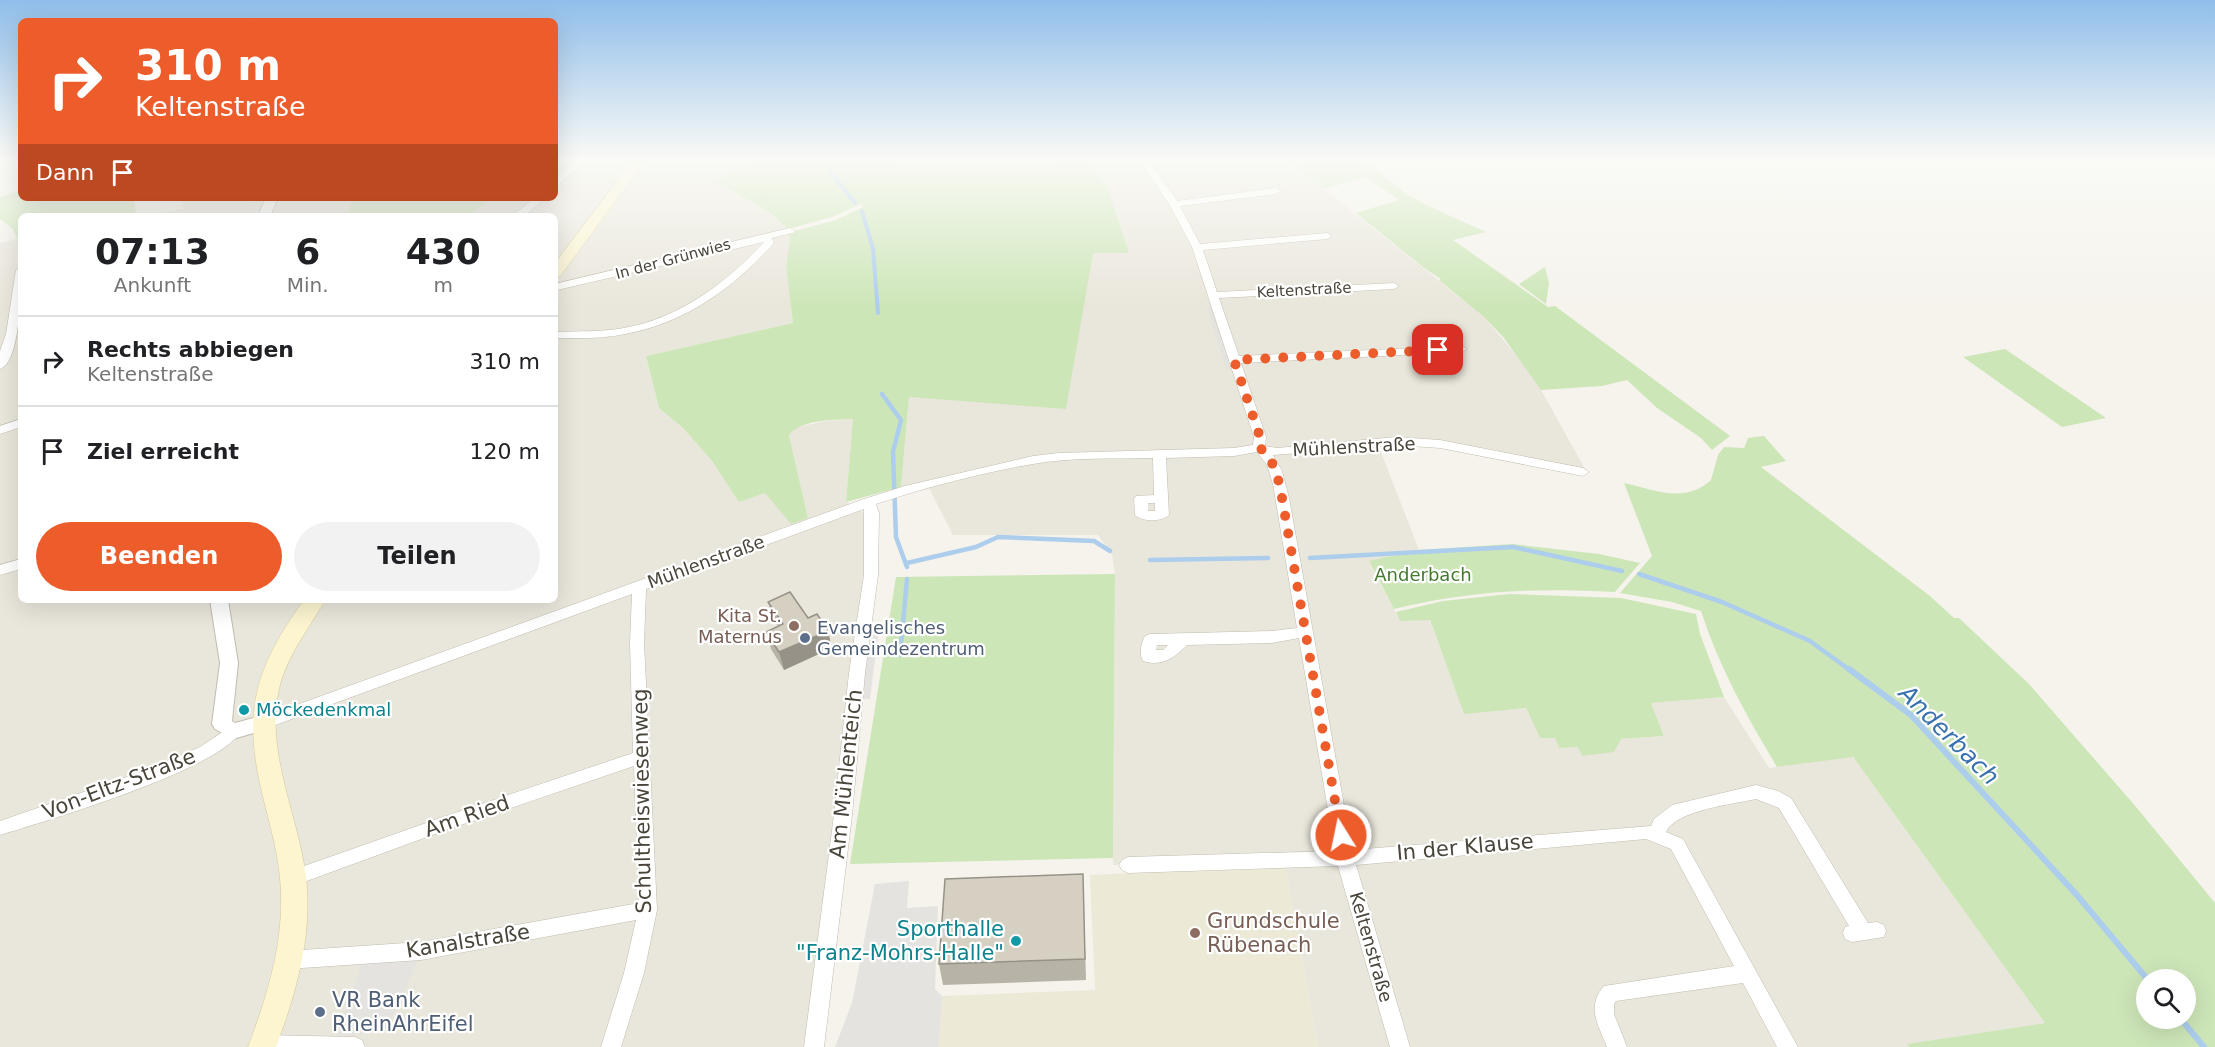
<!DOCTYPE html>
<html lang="de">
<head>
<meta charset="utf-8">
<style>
	:root { --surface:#fff; --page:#f2f2f2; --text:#202124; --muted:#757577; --line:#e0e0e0; --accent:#ed5c2b }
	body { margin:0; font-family:"DejaVu Sans",sans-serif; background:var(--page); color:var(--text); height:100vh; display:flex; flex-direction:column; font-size:22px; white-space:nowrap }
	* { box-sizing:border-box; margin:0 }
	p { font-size:20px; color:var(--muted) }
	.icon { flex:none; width:33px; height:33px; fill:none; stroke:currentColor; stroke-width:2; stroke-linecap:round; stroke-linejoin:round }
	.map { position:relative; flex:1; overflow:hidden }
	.sheet { position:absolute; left:18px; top:213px; width:540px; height:390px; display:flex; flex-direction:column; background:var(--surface); border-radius:9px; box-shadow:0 6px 24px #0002 }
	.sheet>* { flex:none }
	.banner { position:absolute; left:18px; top:18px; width:540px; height:183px; border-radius:9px; box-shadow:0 6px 24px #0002; background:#ed5c2b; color:#fff; overflow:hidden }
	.fabs { position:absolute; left:2136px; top:969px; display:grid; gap:12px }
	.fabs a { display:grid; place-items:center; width:60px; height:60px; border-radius:50%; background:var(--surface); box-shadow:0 6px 24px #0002; font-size:30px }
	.pin { position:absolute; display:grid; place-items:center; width:51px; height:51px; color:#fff; margin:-26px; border-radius:12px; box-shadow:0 3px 9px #0006 }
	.me { position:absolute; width:66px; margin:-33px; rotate:350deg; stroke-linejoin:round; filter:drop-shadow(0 0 4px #0008) }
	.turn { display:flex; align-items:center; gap:21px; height:126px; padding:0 18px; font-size:27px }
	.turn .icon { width:78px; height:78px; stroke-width:2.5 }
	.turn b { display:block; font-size:42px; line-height:51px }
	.then { display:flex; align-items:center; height:57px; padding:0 18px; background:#0003; gap:12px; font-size:22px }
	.eta { display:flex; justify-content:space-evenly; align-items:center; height:102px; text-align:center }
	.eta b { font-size:36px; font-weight:700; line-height:42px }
	.action { display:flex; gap:12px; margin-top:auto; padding:12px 18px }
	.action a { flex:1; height:69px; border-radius:36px; background:var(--accent); color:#fff; font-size:24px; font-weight:700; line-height:69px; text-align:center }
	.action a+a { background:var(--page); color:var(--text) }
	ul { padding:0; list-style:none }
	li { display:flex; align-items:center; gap:18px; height:90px; padding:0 18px; border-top:2px solid var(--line) }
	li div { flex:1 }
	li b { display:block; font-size:22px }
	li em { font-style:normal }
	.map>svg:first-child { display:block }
	.residential { fill:#e9e6db }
	.education { fill:#ede9d7 }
	.green { fill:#cde6b8; fill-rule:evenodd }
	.parking { fill:#e4e3e0 }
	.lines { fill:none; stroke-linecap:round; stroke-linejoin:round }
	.stream-far2 { stroke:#adcded; stroke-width:4 }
	.stream-far1 { stroke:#adcded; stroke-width:4.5 }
	.stream { stroke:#adcded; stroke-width:6 }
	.minor-casing { stroke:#c0bcaf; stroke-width:1 }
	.tertiary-casing { stroke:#c0bcaf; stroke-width:2 }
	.secondary-casing { stroke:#d2c99f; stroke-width:1 }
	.minor { fill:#fff; fill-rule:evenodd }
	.tertiary { fill:#fff; fill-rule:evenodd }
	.secondary { fill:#fcf5d0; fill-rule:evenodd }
	.wall { fill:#b8b3a7 }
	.shaded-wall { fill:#969288 }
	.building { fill:#d6d0c2; stroke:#969288; stroke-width:1.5 }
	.route { stroke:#ed5c2b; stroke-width:10; stroke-dasharray:0 18 }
	.education-dot { fill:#8d6e63; stroke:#fff; stroke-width:2 }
	.service-dot { fill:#5c6f8a; stroke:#fff; stroke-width:2 }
	.culture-dot { fill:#0f9aa8; stroke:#fff; stroke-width:2 }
	.labels { text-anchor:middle; stroke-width:4.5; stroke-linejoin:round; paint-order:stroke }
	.far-street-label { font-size:15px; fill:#49453a; stroke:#fff }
	.street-label { font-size:18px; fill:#49453a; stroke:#fff }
	.park-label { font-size:18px; fill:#44792f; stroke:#fff }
	.education-label { font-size:18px; fill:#785e54; stroke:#fff; text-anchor:end }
	.service-label { font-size:18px; fill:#4e5e75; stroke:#fff; text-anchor:start }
	.culture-label { font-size:18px; fill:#0d838f; stroke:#fff; text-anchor:start }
	.near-street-label { font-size:21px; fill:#49453a; stroke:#fff }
	.near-education-label { font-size:21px; fill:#785e54; stroke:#fff; text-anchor:start }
	.near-culture-label { font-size:21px; fill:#0d838f; stroke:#fff; text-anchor:end }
	.near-service-label { font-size:21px; fill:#4e5e75; stroke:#fff; text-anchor:start }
	.near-water-label { font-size:24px; font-style:italic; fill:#3871b0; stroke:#fff }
</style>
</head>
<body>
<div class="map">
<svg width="2215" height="1047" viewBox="0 0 2215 1047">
	<rect width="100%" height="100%" fill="#f5f3ec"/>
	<g class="residential">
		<path d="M555 159H755L714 181 770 212 788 229 787 233 790 239 786 266 793 323 646 356 659 408 683 428 712 461 739 501 765 493 808 517 789 435 794 428 825 421 853 419 846 502 866 514 865 573 805 1047H0V243L17 239 21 243V600H555V216H469L491 198H555Z"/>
		<path d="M896 159H1056L1032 162 899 163Z"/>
		<path d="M1087 159H1287L1484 317 1522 362 1541 390 1585 469V475L1441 447 1409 444 1379 447 1419 550 1369 562 1400 621 1429 619 1464 713 1526 708 1540 738H1555L1560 748 1578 747 1621 739 1664 736 1651 703 1724 697 1769 768 1852 756 2045 1023 1908 1044 1910 1047H1318L1284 860 1113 865 1115 574 1112 554 1098 535H953L926 482 901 487 909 397 1093 253H1129L1107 187Z"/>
		<path d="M183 198H353L347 216H148L182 208Z"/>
	</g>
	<path class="education" d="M1285 866 1318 1047H939L942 996 1095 990 1090 875Z"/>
	<g class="green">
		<path d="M755 159H896L899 163 1032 162 1087 159 1107 187 1129 253H1093L1066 409 909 397 901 487 846 502 853 419C834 420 801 419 789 435L808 518 791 524 765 493 739 502 712 461 683 428 659 408 646 356 793 323 786 266 790 239 787 233 836 220 863 207 861 204 832 217 788 229 770 212 714 181Z"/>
		<path d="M1287 159H1363L1405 193 1426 205 1486 232 1453 240 1548 307 1555 306 1730 436 1712 450 1701 438 1657 408 1627 380 1602 386 1541 390 1504 338 1484 317 1439 280 1441 279 1424 268 1356 213 1399 200 1366 177 1325 189Z"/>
		<path d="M21 190V198H134L136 214 126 216H21L19 243 13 229 0 219V197Z"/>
		<path d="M353 198H491L469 216H347Z"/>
		<path d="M1545 267 1549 283 1546 304 1519 284Z"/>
		<path d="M2005 349 2106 418 2062 427 1963 357Z"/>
		<path d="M1764 436 1786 461 1761 467 1930 596 1954 618H1959L2029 684 2137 808 2215 903V1047H1910L1907 1044 2045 1023 1853 757 1777 767C1747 717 1719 667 1701 611L1672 602 1620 593 1652 556 1624 483C1655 490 1685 504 1711 480L1718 455 1724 447 1744 448 1748 438ZM2146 980H2186V1018H2146Z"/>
		<path d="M1512 544 1599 554 1640 563 1615 592C1534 588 1473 590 1394 609L1369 561 1419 550Z"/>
		<path d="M1115 574 1113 858 850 864 896 577Z"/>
		<path d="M1510 594 1621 598 1696 614 1700 634 1724 697 1651 703 1664 736 1621 739 1614 752 1582 756 1578 747 1559 748 1555 738H1540L1526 708 1464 714 1430 620 1400 621 1396 612 1443 601Z"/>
	</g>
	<g class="parking">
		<path d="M1207 307H1212L1231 369H1226Z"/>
		<path d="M868 627H879L870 699H860Z"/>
		<path d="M909 881 907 908 938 906 935 989 942 996 939 1047H835L852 1003 875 884Z"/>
		<path d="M419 958 385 1032 336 1036 363 962Z"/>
	</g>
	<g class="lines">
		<g class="stream-far2">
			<path d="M820 159 855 203"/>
			<path d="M862 211 873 249 878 313"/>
		</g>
		<g class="stream-far1">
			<path d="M882 394 901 420 893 452 896 537 907 567"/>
			<path d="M1310 558 1513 547 1622 571"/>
			<path d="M1150 560 1268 558"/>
			<path d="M907 563 976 547 998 537 1094 541 1110 551"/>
			<path d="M1639 574 1722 602 1810 641 1851 671"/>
			<path d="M900 655 907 579"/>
		</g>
		<g class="stream">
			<path d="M1849 669 1911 715 2076 894 2148 980"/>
			<path d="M2180 1018 2204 1047"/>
		</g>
		<defs>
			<g id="minor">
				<path d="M581 159H592L573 171 555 188V180L567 167Z"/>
				<path d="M1139 159 1149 161 1189 159 1185 162 1152 166 1177 201 1276 188 1281 191 1276 194 1180 206 1200 244 1327 233 1332 236 1327 239 1203 250 1217 292 1394 283 1399 286 1394 289 1219 298 1239 356 1461 346 1467 349 1461 352 1241 363 1266 437 1265 446 1277 448 1396 437 1440 440 1583 468 1589 472 1583 476 1440 448 1396 445 1273 455 1282 471 1289 498 1352 850 1651 826 1654 819 1672 805 1756 785 1778 791 1791 798 1868 923 1877 922 1884 925 1886 931 1884 937 1852 942 1845 939 1843 933 1845 927 1849 926 1779 808 1756 799C1734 804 1676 810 1666 832L1683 839 1798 1047H1777L1743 983 1616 1001 1614 1004V1014L1627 1047H1607C1598 1024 1586 1007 1604 986L1734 966 1671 849 1646 839 1356 865 1410 1047H1390L1338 866 1128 873 1122 870 1119 865 1122 860 1128 857 1335 851 1299 638 1272 643 1187 645C1174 658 1162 667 1143 661 1139 654 1141 643 1145 636L1150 634 1272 631 1297 628 1273 484 1267 465 1257 452 1234 456 1166 458 1169 515C1162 522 1142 522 1135 515L1134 499 1136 496 1154 495 1153 458C1113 459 1072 457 1033 464 980 473 927 487 876 504L879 513 878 575 865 673 852 815 824 1047H804L834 815 849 673 864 575V509L646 589 644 643 657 910 644 973 621 1047H601L624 973 636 920 421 960 287 969 280 966 278 960 280 954 287 951 421 942 639 903 634 766 446 830 293 886 287 884 284 878 287 872 293 870 443 817 633 753 630 643 632 594 270 727 264 729 258 727 256 723 258 719 864 499 905 486 1033 456 1059 453 1234 448 1253 445 1254 437 1192 247 1169 204ZM1148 503H1155V511H1148ZM1157 645H1168L1163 650H1156Z"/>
				<path d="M534 198H545L524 216H513Z"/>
				<path d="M790 228 795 231 793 233 771 238 774 242 773 244C732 289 685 323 625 334 602 339 578 338 555 338V332C578 331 602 332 624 328 680 318 726 283 764 242L557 290H555V284Z"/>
				<path d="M21 267C21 286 21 363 0 369V351L6 334 16 270Z"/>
				<path d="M21 419V427L0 434V426Z"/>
				<path d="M21 559V569L0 575V565Z"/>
				<path d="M233 725 239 726 241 731C221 769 46 821 0 835V821L147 770 200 747Z"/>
				<path d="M263 1035 355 1037 362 1040 365 1047H254L256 1038Z"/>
			</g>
			<g id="tertiary">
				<path d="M266 198H278L270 216H258Z"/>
				<path d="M210 600H228L238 663 232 721 235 723 264 715 271 718 274 723 271 728 233 739 215 729 212 724 220 663Z"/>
			</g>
			<g id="secondary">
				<path d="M634 159H647L560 276 555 278V263Z"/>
				<path d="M304 600H325C309 629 287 655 279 689 265 753 298 814 306 877 313 935 296 993 276 1047H248C268 994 286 936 280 878 277 846 267 815 260 784 243 706 258 664 304 600Z"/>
			</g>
		</defs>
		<use href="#minor" class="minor-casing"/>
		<use href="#tertiary" class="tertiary-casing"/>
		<use href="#secondary" class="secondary-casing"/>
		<use href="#minor" class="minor"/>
		<use href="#tertiary" class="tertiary"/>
		<use href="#secondary" class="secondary"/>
	</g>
	<g class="wall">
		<path d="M768 602 808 618 832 648 784 670 771 649 766 632 778 626 773 619Z"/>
		<path d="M1083 874 1086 980 943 985 939 964Z"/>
	</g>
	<path class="shaded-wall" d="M828 631 832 648 784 670 779 652Z"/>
	<g class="building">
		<path d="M790 592 808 618 817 614 828 631 779 652 766 632 783 624 768 602Z"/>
		<path d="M1083 874 1085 959 939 964 945 879Z"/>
	</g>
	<linearGradient id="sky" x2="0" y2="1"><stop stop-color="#90beea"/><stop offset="0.52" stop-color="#fafaf6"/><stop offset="1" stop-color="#fafaf6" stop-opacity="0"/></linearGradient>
	<rect width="2215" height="306" fill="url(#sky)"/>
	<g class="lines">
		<path class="route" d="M1341 835 1282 498C1278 478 1276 462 1259 447L1260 437 1234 360 1438 350"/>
	</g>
	<g class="education-dot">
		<circle cx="794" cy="626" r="6"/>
		<circle cx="1195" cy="933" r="6"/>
	</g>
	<g class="service-dot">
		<circle cx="805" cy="638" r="6"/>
		<circle cx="320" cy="1012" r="6"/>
	</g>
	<g class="culture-dot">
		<circle cx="244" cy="710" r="6"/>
		<circle cx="1016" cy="941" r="6"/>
	</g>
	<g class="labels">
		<g class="far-street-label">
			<text transform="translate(673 259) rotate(-15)" y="5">In der Grünwies</text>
			<text transform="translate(1304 290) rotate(-3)" y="5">Keltenstraße</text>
		</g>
		<g class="street-label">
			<text transform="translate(1354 447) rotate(-3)" y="6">Mühlenstraße</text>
			<text transform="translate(706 562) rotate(-20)" y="6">Mühlenstraße</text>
			<text transform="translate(1371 947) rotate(74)" y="6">Keltenstraße</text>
		</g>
		<g class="park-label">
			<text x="1423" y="581">Anderbach</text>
		</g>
		<g class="education-label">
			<text x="782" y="622">Kita St.<tspan x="782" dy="21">Maternus</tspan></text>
		</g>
		<g class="service-label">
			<text x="817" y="634">Evangelisches<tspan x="817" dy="21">Gemeindezentrum</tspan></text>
		</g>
		<g class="culture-label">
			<text x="256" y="716">Möckedenkmal</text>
		</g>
		<g class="near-street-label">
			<text transform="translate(846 774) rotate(-84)" y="7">Am Mühlenteich</text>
			<text transform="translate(119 784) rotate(-21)" y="7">Von-Eltz-Straße</text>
			<text transform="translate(642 801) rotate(-91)" y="7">Schultheiswiesenweg</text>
			<text transform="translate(467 816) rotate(-19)" y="7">Am Ried</text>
			<text transform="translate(1465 847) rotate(-5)" y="7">In der Klause</text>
			<text transform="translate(468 941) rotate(-9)" y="7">Kanalstraße</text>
		</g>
		<g class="near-education-label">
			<text x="1207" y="928">Grundschule<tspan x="1207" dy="24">Rübenach</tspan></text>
		</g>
		<g class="near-culture-label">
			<text x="1004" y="936">Sporthalle<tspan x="1004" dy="24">"Franz-Mohrs-Halle"</tspan></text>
		</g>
		<g class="near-service-label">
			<text x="332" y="1007">VR Bank<tspan x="332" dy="24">RheinAhrEifel</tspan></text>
		</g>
		<g class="near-water-label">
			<text transform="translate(1949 735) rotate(45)" y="8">Anderbach</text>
		</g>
	</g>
</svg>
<div class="fabs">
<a><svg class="icon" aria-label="search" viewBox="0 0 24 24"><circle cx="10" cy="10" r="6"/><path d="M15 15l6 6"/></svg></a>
</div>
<div class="pin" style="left:1438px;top:350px;background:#d93025"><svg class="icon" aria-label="arrive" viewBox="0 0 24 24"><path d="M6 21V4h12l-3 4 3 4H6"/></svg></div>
<svg class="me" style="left:1341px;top:835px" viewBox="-20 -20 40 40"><circle r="17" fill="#ed5c2b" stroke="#fff" stroke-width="3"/><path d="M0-11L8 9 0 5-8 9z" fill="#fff"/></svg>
<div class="banner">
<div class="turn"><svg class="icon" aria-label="right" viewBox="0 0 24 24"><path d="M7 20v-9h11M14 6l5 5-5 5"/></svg><div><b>310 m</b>Keltenstraße</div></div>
<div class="then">Dann<svg class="icon" aria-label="arrive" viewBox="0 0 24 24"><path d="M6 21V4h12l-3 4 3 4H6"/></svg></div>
</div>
<section class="sheet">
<div class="eta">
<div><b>07:13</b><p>Ankunft</p></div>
<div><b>6</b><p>Min.</p></div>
<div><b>430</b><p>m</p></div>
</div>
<ul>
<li><svg class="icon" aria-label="right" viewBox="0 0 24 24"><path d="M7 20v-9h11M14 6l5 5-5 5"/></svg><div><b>Rechts abbiegen</b><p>Keltenstraße</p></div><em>310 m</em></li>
<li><svg class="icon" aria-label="arrive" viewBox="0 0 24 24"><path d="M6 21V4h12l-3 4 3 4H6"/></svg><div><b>Ziel erreicht</b></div><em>120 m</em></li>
</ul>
<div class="action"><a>Beenden</a><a>Teilen</a></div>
</section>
</div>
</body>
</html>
